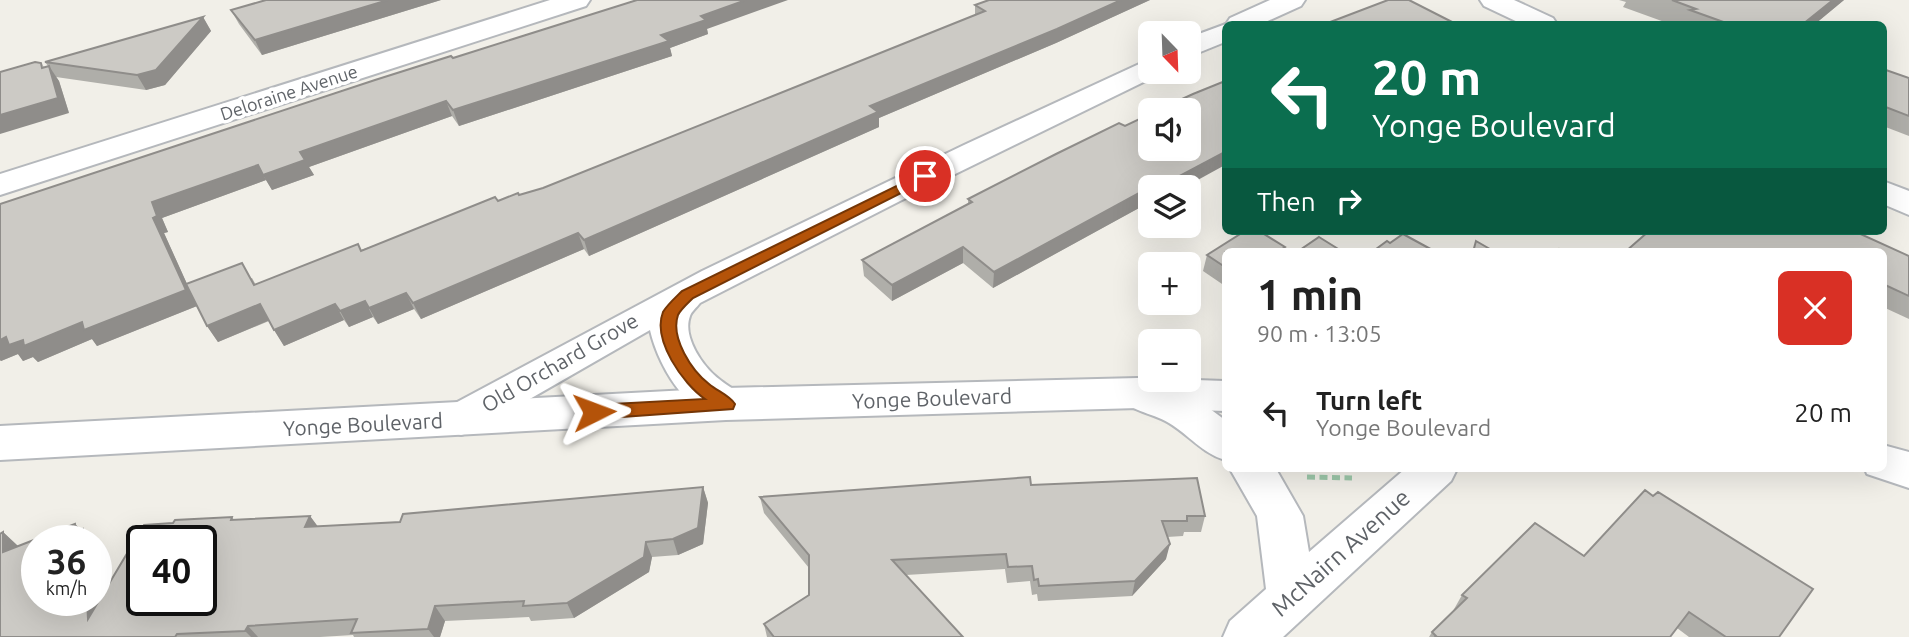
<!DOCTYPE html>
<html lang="en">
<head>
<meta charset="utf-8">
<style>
	:root { --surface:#fff; --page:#f2f2f2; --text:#222; --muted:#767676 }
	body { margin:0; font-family:Ubuntu,sans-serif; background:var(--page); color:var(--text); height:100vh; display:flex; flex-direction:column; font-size:26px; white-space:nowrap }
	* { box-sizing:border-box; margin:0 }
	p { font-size:23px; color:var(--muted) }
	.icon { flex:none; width:38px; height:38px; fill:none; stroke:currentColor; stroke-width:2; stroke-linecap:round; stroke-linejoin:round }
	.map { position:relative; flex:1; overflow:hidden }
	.drawer { position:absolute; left:1222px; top:248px; width:665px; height:224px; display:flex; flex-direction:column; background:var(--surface); border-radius:10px; box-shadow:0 7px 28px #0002 }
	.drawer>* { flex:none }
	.top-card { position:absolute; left:1222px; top:21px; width:665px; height:214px; border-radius:10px; box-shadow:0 7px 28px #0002; background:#0b6e4f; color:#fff; overflow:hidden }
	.needle { width:46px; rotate:157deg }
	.controls { position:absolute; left:1138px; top:21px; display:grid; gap:14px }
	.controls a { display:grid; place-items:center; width:63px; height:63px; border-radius:10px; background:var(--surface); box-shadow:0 7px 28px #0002; font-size:35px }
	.speed { position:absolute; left:21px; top:525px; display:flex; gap:14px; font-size:35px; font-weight:700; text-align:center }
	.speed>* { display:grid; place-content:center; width:91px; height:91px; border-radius:50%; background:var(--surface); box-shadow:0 7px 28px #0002; line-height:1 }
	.speed small { font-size:18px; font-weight:400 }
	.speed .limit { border:4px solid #111; border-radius:10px; background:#fff; color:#111 }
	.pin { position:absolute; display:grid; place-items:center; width:60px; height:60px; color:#fff; margin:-30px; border:4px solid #fff; border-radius:50%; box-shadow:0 2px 7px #0007 }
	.me { position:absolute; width:77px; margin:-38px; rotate:87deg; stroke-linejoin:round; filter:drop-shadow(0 0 5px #0008) }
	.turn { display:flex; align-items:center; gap:24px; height:147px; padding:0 35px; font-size:32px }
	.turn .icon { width:91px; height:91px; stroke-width:2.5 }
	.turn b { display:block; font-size:49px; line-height:60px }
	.then { display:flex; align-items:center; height:66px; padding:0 35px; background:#0003; gap:14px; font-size:26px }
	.round { display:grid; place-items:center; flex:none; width:74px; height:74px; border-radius:10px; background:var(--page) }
	.head { display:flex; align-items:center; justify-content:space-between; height:119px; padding:0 35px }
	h1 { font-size:42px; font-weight:700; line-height:52px }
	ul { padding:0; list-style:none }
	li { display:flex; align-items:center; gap:21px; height:91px; padding:0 35px }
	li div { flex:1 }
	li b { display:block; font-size:26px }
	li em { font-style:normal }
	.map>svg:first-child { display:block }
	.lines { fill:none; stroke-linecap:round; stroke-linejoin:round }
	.minor-casing { stroke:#b5b8bc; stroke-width:4 }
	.tertiary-casing { stroke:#b5b8bc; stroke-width:4 }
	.path { stroke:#9cc7a9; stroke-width:5; stroke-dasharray:8 4.5; stroke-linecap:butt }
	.minor { fill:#fff; fill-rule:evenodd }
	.tertiary { fill:#fff; fill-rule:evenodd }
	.wall { fill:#afaea9; fill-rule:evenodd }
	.shaded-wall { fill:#8f8d8a }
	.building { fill:#cccac5; stroke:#8f8d8a; stroke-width:2; fill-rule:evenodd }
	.route { fill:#b45309; stroke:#753606; stroke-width:2 }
	.labels { text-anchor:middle; stroke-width:7; stroke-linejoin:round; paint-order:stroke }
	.far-street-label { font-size:18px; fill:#5f6368; stroke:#fff }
	.street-label { font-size:21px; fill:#5f6368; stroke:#fff }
	.near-street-label { font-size:24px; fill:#5f6368; stroke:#fff }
</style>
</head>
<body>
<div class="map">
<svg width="1909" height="637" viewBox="0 0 1909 637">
	<rect width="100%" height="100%" fill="#f1efe8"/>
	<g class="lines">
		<defs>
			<g id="minor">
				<path d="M550 0H590L586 6 0 195V174Z"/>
				<path d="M1270 0H1305L1301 6 1261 24H1225V42L1188 57V38L1226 24 1230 18Z"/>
				<path d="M1480 0H1514L1553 18 1557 24H1522L1484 6Z"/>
				<path d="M1150 59V72H1162L1160 74 900 201 700 303C697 307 691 312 690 316 682 337 703 367 719 379 730 388 740 391 747 404L741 415C694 430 659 369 650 330L476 430 461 435 446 430 440 419 446 408 702 271 964 145Z"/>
				<path d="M1883 181 1909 191V215L1883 204Z"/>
				<path d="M1138 378 1198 400 1225 420V460C1202 453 1189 435 1169 423 1151 412 1128 412 1117 393L1123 382Z"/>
				<path d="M1230 469H1276L1303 516 1309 552 1405 469H1457L1451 481 1283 637H1223L1230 621 1266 589 1257 516Z"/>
			</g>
			<g id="tertiary">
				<path d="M1138 378 1225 381V411L1138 408 726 420 0 460V426L726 388Z"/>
				<path d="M1883 445 1909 452V488L1867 474 1865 469H1883Z"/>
			</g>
		</defs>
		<use href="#minor" class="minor-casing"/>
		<use href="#tertiary" class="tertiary-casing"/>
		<path class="path" d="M1307 477 1352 478"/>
		<use href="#minor" class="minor"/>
		<use href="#tertiary" class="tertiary"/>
	</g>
	<g class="wall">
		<path d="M263 0H441L262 55 239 24 231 10 264 1Z"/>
		<path d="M989 0H1150L1056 43 879 118V127L589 256 584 249 421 319 414 309 378 324 373 317 349 327 344 320 284 346 269 321 218 342 207 326 197 306 97 346 92 339 38 362 33 357 23 361 18 354 1 361 0 360V204L453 58 707 29 708 34 670 48 672 56 459 126 452 116 309 167 314 175 272 190 266 180 162 218 168 232 164 233 187 284 252 278 256 285 361 250 498 201 543 188 975 15V5Z"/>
		<path d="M1619 0H1844L1815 24H1670L1623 7 1626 2Z"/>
		<path d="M203 17 211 31 165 85 146 90 56 77 59 81 69 113 41 63 44 67 48 66 45 62Z"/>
		<path d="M1883 69 1909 78V136L1883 126Z"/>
		<path d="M1125 126 1150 187V207L1143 211 1139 208 993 288 963 263 892 301 864 276 862 260 968 205V199Z"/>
		<path d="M1225 252V286L1203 271 1207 255Z"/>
		<path d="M1883 252 1909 256V319L1883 307Z"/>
		<path d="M1031 485 1205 516 1201 532H1184L1183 536 1167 537 1166 559 1132 596 1038 601 1037 594 1032 595 1030 581 1007 583 1005 569 906 575 963 637H767L764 624 809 595V568L764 513 760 497Z"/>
		<path d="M703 487 708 503 703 544 678 555 652 557 649 572 574 618 531 621 529 617 445 621 440 637H354L353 635 320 637H0V534L3 532 18 546 75 524 81 530 83 529 94 541H37V600H96V543L98 545 102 596 144 525 173 523 175 520 232 517 234 520 310 516 317 526 400 522 403 514ZM142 541H201V600H142Z"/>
		<path d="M1584 556 1779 637H1689L1677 628 1670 637H1429L1432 632 1453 611 1462 595Z"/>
	</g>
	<g class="shaded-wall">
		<path d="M388 0H441L262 55 255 40Z"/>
		<path d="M746 0H788L707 29 708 34 670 48 672 56 459 126 453 110 701 16Z"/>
		<path d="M1121 0H1150L1056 43 879 118V127L589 256 584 240 870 106Z"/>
		<path d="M1833 0H1844L1815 24H1803Z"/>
		<path d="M203 17 211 31 165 85 146 90 137 75Z"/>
		<path d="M49 66 59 81 69 113 0 134V115Z"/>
		<path d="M446 101 452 116 309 167 314 175 272 190 263 175 300 152Z"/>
		<path d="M1225 152V165L1185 187H1159Z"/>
		<path d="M258 165 266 180 162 218 168 232 164 233 197 306 97 346 92 339 38 362 33 357 23 361 18 354 1 361 0 360V340L152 202Z"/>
		<path d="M1141 192 1139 208 993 288 994 272Z"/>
		<path d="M1150 192V207L1143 211 1145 195Z"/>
		<path d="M578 233 584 249 421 319 413 303Z"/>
		<path d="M963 247V263L892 301V285Z"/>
		<path d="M406 293 414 309 378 324 369 308Z"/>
		<path d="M365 301 373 317 349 327 340 311Z"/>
		<path d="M260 304 270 320 218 342 207 326Z"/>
		<path d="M335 304 344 320 284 346 274 330Z"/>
		<path d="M703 487 708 503 703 544 678 555 673 539Z"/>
		<path d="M310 516 322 532 305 527Z"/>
		<path d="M75 524 83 532V529L94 541H84L76 532Z"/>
		<path d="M3 532 20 548 3 552Z"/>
		<path d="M646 542 652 557 649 572 574 618 567 603Z"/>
		<path d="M96 543 98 545 105 634 88 619 87 600H96Z"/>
		<path d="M1170 544 1166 559 1132 596 1135 581Z"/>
		<path d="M435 606 445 621 440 637H434L428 629Z"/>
		<path d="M248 626 258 637H251L245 631Z"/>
	</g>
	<g class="building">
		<path d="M266 0H265H388L255 40 231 10Z"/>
		<path d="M637 0H746L701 16 706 20 661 35 669 41 453 110 446 101 300 152 305 160 263 175 258 165 152 202 157 216 153 218 186 290 84 330 82 322 24 346 23 340 9 345 6 337 0 340V204L375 80 451 56 453 58Z"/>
		<path d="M989 0H1121L1057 29 870 106 878 112 584 240 578 233 413 303 406 293 369 308 365 301 340 311 335 304 274 330 260 304 207 326 186 284 242 263 254 285 358 244 361 251 495 197 498 201 518 193 519 195 543 188 985 11 975 5Z"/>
		<path d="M1388 0H1409L1456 24H1325Z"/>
		<path d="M1672 0H1833L1803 24H1729L1690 10 1696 9Z"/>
		<path d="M203 17 156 70 137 75 45 62Z"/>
		<path d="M35 62 41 63 42 68 49 66 58 98 0 115V72Z"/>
		<path d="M1883 69 1909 78V116L1883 106Z"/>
		<path d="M1225 81V152L1159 187H1150V192L1145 195 1141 192 994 272 963 247 892 285 862 260 972 202 968 199 1056 154 1119 123 1125 126 1150 114V149H1188V110H1158L1193 94Z"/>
		<path d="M1245 231H1259L1285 247 1278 252H1225V267L1207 255Z"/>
		<path d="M1649 231H1854L1909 256V296L1883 284V252H1625Z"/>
		<path d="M1403 234 1436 252H1372L1387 241 1390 243Z"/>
		<path d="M1319 237 1343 252H1297Z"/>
		<path d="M1476 241 1495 252H1473Z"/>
		<path d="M1559 249 1565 252H1555Z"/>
		<path d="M1030 477 1031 485 1197 478 1205 516H1187V521H1162L1170 544 1135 581 1039 586 1038 579 1034 580 1032 566 1008 567 1006 554 892 560 963 637H774L764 624 809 595V555L760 497Z"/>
		<path d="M703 487 698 528 673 539 646 542 644 557 567 603 523 606 524 601 435 606 428 629 351 633 357 619 248 626 245 631 177 634 175 637H0V534L3 532V552L75 524 76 532 83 529 84 541H37V600H87L88 619 144 525 173 523 175 520 232 517 231 520 310 516 305 527 400 522 403 514ZM142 541H201V600H142Z"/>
		<path d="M1645 490 1653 496 1658 492 1813 589 1779 637H1726L1689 612 1670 637H1435L1436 636 1432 632 1467 598 1462 595 1535 523 1584 556Z"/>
	</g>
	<path class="route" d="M925 172 929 173V179L693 298C688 303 681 309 678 315 670 338 692 371 709 384 717 391 729 395 735 404L733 409 594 419 588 417 585 412 588 407 594 405 705 399C683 384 652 340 663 312 667 305 676 297 682 291Z"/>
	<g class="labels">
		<g class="far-street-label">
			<text transform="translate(289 93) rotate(-18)" y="6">Deloraine Avenue</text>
		</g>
		<g class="street-label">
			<text transform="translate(560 363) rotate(-30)" y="7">Old Orchard Grove</text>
			<text transform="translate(932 399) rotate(-2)" y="7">Yonge Boulevard</text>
			<text transform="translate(363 425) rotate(-3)" y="7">Yonge Boulevard</text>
		</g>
		<g class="near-street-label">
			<text transform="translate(1341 553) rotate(-42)" y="8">McNairn Avenue</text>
		</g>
	</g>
</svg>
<div class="controls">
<a><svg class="needle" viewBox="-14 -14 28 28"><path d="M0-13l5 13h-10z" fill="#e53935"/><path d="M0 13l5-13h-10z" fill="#767676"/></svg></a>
<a><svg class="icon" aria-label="sound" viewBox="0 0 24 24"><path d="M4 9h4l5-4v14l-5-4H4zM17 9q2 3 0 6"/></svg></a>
<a><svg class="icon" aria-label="layers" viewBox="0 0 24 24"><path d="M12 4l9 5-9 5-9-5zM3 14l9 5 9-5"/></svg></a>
<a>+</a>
<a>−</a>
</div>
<div class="speed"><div>36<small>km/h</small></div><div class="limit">40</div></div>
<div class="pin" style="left:925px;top:176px;background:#d93025"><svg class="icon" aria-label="arrive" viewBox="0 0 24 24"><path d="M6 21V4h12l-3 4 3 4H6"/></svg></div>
<svg class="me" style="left:594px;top:412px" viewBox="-20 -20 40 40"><path d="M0-17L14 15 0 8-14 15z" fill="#b45309" stroke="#fff" stroke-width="4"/></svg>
<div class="top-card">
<div class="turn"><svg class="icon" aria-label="left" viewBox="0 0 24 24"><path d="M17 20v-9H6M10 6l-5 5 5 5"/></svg><div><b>20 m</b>Yonge Boulevard</div></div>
<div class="then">Then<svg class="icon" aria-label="right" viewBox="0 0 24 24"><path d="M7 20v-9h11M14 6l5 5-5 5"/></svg></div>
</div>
<section class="drawer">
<div class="head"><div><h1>1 min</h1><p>90 m · 13:05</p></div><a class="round" style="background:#d93025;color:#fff"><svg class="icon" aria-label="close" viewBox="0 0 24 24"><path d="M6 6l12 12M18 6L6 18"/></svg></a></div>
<ul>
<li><svg class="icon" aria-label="left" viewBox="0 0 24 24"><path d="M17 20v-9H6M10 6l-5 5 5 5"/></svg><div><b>Turn left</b><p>Yonge Boulevard</p></div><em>20 m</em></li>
</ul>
</section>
</div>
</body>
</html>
